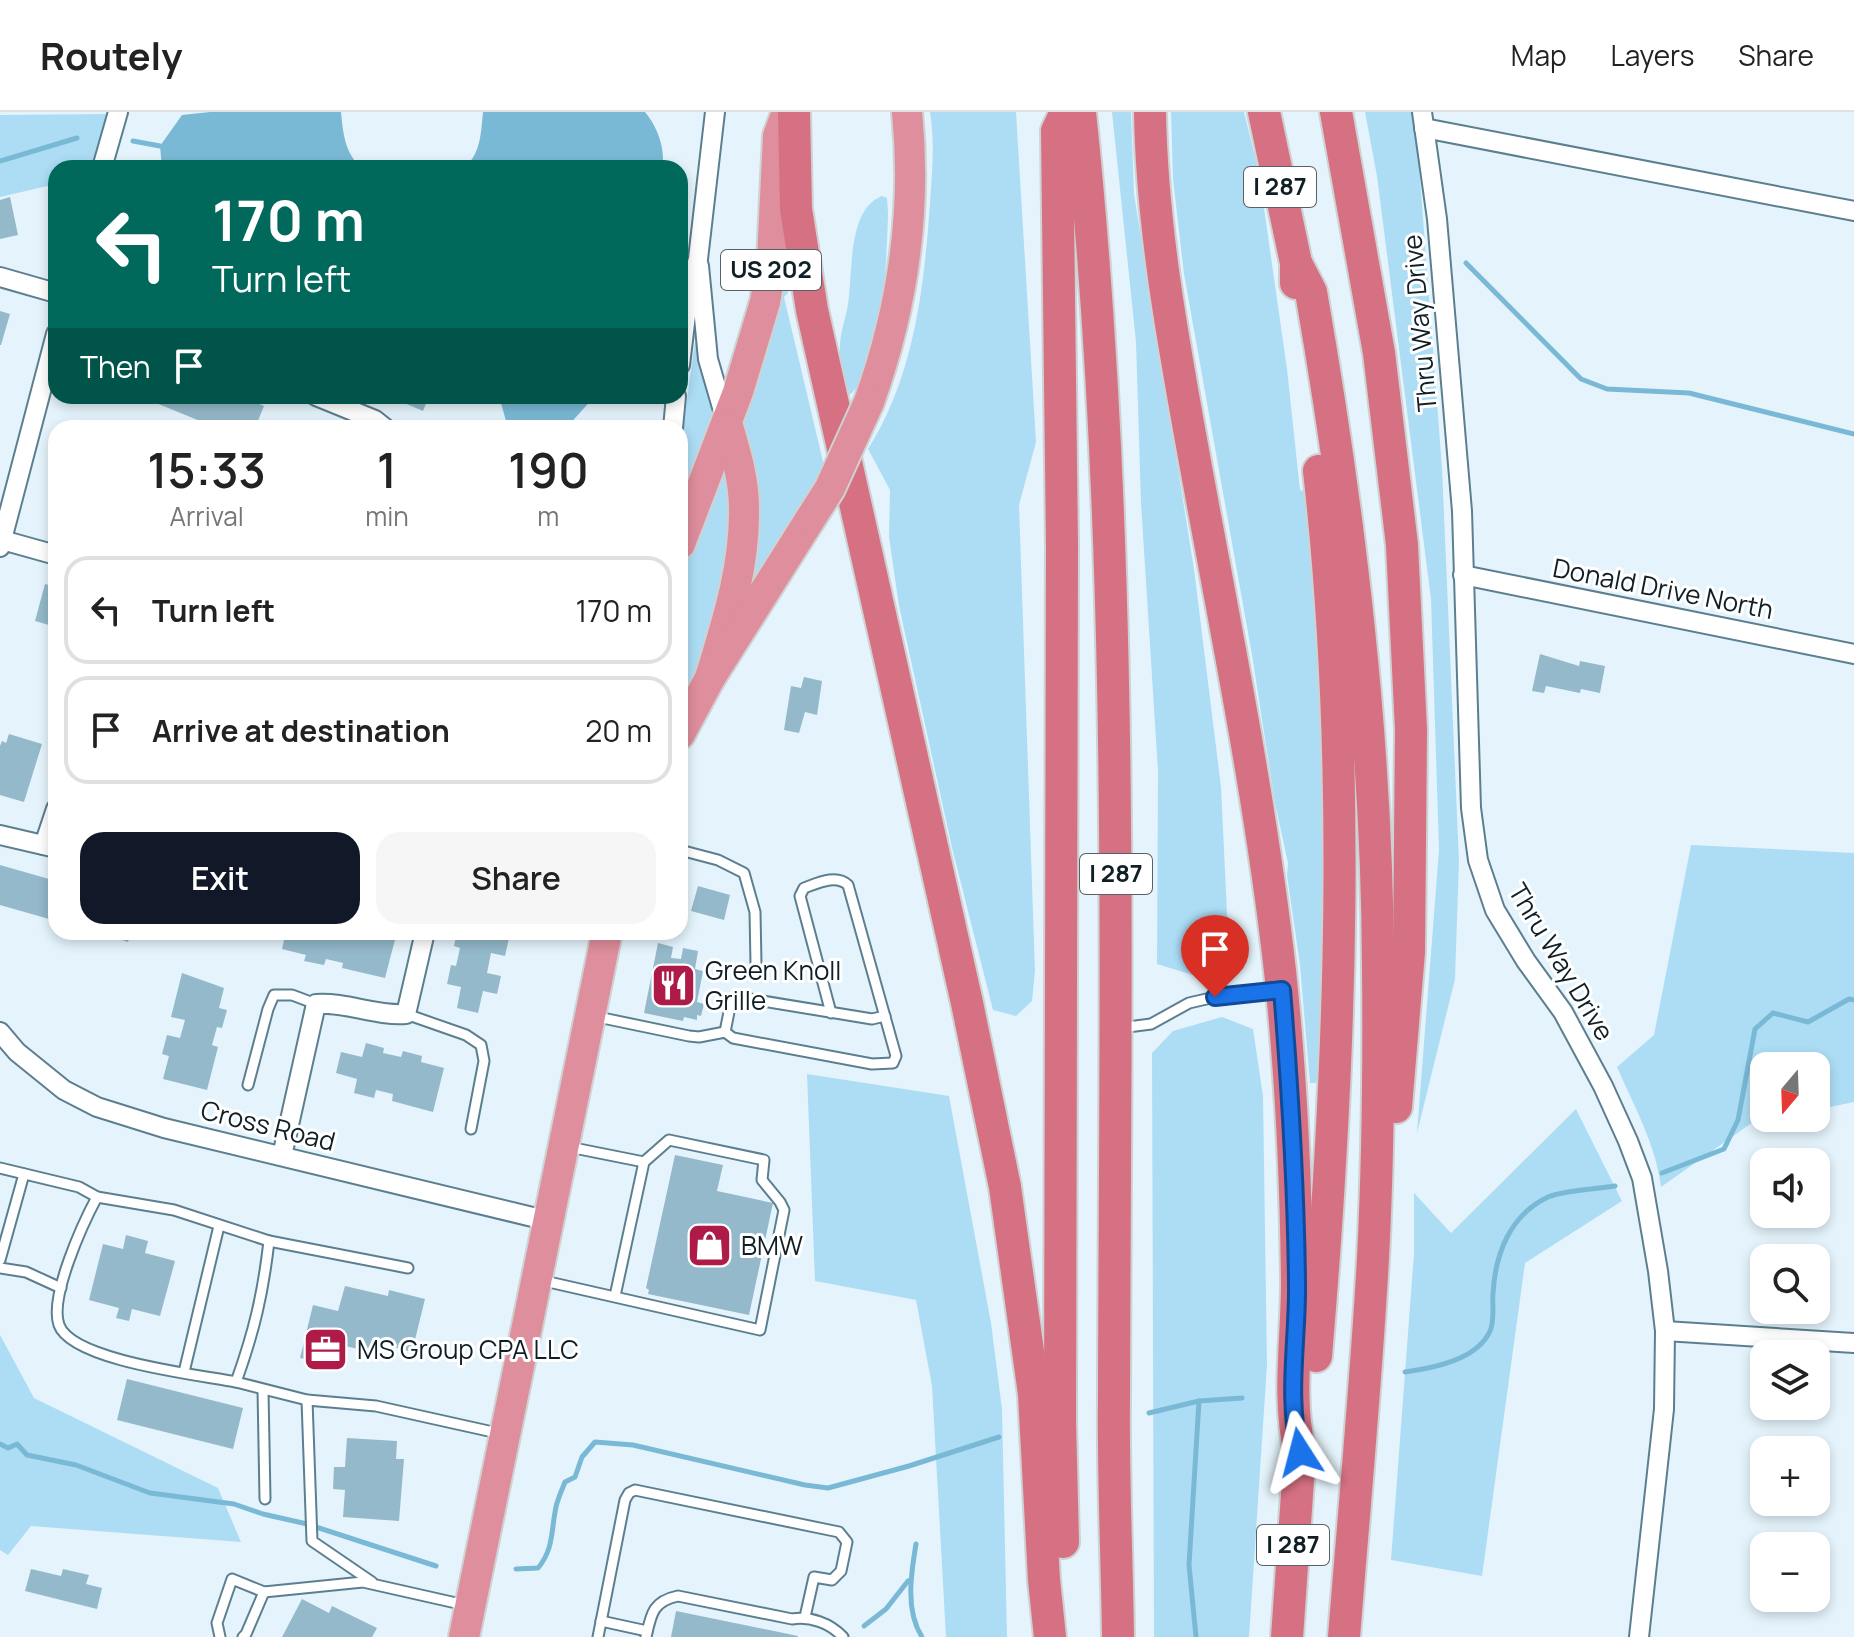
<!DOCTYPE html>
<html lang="en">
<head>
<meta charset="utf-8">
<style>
	:root { --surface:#fff; --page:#f6f6f6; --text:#222; --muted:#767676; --line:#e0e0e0; --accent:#111827 }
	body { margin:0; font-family:Manrope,sans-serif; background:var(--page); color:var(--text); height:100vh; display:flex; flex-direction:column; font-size:30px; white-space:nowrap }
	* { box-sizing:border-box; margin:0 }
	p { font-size:26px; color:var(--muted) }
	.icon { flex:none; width:44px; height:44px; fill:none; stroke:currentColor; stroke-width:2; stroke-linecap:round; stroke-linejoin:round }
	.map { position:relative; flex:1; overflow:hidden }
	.details { position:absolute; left:48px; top:308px; width:640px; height:520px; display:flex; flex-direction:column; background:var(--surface); border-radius:24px; box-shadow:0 4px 12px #0003 }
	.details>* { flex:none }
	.banner { position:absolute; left:48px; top:48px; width:640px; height:244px; border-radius:24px; box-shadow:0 4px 12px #0003; background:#00695c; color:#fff; overflow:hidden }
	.needle { width:52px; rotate:199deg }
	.controls { position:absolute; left:1750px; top:940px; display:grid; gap:16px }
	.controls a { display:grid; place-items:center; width:80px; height:80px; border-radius:16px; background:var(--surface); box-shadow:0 4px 12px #0003; font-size:40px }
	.pin { position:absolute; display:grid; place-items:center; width:68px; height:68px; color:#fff; margin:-82px -34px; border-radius:50% 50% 50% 0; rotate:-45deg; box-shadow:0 0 8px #0007 }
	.pin .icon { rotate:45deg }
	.me { position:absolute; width:88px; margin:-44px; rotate:351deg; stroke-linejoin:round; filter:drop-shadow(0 0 6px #0008) }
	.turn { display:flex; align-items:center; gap:28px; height:168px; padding:0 32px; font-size:36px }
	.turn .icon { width:104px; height:104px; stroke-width:2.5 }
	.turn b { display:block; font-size:56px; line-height:68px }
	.then { display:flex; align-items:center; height:76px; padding:0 32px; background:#0003; gap:16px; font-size:30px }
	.eta { display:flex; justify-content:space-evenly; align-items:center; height:136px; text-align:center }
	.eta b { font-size:48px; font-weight:600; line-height:56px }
	.button { display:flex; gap:16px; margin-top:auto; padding:16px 32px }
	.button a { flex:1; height:92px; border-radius:24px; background:var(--accent); color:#fff; font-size:32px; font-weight:600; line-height:92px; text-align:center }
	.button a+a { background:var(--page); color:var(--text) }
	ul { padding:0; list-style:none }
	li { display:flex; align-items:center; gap:24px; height:108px; margin:0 16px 12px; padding:0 16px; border:4px solid var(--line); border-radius:24px }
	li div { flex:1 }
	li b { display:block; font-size:30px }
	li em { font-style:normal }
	header { display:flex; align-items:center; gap:48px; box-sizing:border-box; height:112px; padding:0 40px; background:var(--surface); border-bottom:2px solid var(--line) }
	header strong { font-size:38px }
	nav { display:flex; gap:44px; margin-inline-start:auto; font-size:28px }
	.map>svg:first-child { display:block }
	.green { fill:#acddf5 }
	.water { fill:#7ab9d6 }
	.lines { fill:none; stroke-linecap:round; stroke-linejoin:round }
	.stream { stroke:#7ab9d6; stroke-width:5 }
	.building { fill:#94b9ca }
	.service-casing { stroke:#5c7f90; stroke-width:13 }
	.minor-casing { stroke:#5c7f90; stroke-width:22 }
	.trunk-casing { stroke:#cfd2d3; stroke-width:34 }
	.motorway-casing { stroke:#cfd2d3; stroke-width:36 }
	.service { stroke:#fff; stroke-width:9 }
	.minor { stroke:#fff; stroke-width:18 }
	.trunk { stroke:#de8e9c; stroke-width:30 }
	.motorway { stroke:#d67183; stroke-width:32 }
	.trunk-bridge-casing { stroke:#cfd2d3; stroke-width:34; stroke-linecap:butt }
	.trunk-bridge { stroke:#de8e9c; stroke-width:30 }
	.route-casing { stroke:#114b97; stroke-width:20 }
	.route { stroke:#1a73e8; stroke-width:14 }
	.labels { text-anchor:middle; stroke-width:6; stroke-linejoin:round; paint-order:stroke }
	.shield { fill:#fff; stroke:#586266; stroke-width:2 }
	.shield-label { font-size:24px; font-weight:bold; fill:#101f25 }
	.street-label { font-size:26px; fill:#101f25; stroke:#fff }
	.poi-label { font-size:26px; fill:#101f25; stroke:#fff; text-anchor:start }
</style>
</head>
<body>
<header>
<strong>Routely</strong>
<nav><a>Map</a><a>Layers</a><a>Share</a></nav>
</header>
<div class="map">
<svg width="1854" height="1525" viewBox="0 0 1854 1525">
	<rect width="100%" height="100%" fill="#e5f4fc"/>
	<g class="green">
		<path d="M930 0H1016L1036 330 1019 393 1035 859 1032 889 1016 904 993 898 953 740 899 494 889 425 890 378 868 337C914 264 924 177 930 91 932 60 935 31 930 0Z"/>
		<path d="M1112 0H1131L1134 82 1194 457 1221 675 1229 843 1193 863 1157 852 1158 659 1141 391 1136 230Z"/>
		<path d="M1171 0H1244L1259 61 1287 257 1300 378 1307 380 1322 576 1323 844H1321V863L1323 864 1319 966 1315 971H1310L1300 853 1287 763 1288 751 1275 691 1252 543 1184 162 1173 67Z"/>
		<path d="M1365 0H1415L1442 356 1459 750 1455 867 1417 1021 1439 738 1431 487 1377 64Z"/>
		<path d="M111 2 96 56H56V72L0 85V3Z"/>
		<path d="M882 84 887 86 888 101C887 147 883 251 850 283 844 269 839 249 840 234 840 220 846 206 848 192 853 162 847 97 882 84Z"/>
		<path d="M782 165H786L788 181 784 185 825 358 749 481 747 329 744 313 746 296Z"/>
		<path d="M695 231H698L713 305 680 407V337Z"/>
		<path d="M729 354 732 451 689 583 680 590V463L724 355Z"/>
		<path d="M1691 733 1854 741V990L1816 998V954H1764V1006H1773L1753 1010 1661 1075C1656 1033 1634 994 1617 955L1654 923Z"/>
		<path d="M1222 905 1253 917 1263 984 1267 1253 1249 1525H1154L1152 941 1173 919Z"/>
		<path d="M807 962 949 984 991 1211 1002 1297 1007 1525H946L932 1274 916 1188 815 1169Z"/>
		<path d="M1576 997 1622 1089 1525 1151 1482 1464 1391 1448 1414 1141V1081L1451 1121Z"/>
		<path d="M0 1223 34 1286 218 1376 241 1430 31 1414 8 1443 0 1438Z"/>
	</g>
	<g class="water">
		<path d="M210 0H341C343 21 345 42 362 56H162L160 34 182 3Z"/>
		<path d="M483 0H645C657 14 666 37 662 56H464C481 42 481 20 483 0Z"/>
		<path d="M499 284H595L566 316H508Z"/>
	</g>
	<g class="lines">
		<g class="stream">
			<path d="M133 29 160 34"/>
			<path d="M0 49 77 26"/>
			<path d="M1466 151 1581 267 1607 277 1689 281 1854 322"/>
			<path d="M1662 1061 1724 1037 1738 1008 1755 917 1773 901 1808 910 1849 887 1854 888"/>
			<path d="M1405 1260C1433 1256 1477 1248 1490 1219 1495 1209 1492 1192 1493 1182 1495 1142 1510 1103 1548 1085 1564 1078 1596 1077 1615 1074"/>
			<path d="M1149 1301 1199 1289 1242 1286"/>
			<path d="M0 1332 8 1336 17 1332 27 1343 76 1353 150 1381 234 1392 263 1402 307 1412 436 1454"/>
			<path d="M916 1432C911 1462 905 1498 922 1525"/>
			<path d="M516 1457 538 1456C554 1437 551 1418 556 1395 558 1386 562 1378 565 1370L575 1365 582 1345 595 1330 633 1333 805 1373 828 1376 909 1354 999 1325"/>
			<path d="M864 1514 886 1497 908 1469"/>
			<path d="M1196 1525 1189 1453 1199 1289"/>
		</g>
	</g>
	<g class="building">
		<path d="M10 85 18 123 0 127V88Z"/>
		<path d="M0 199 10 202 1 233H0Z"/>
		<path d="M139 284H240L264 294 255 316H217Z"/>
		<path d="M388 284H429L423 299Z"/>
		<path d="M45 472 56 475V515L35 509Z"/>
		<path d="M1540 542 1579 554 1580 549 1605 554 1600 581 1581 577 1580 581 1546 574 1544 581 1532 579Z"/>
		<path d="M804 565 822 569 817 603 805 600 799 621 784 618 791 574 801 576Z"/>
		<path d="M9 622 42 632 24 690 0 683V634L2 629 6 631Z"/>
		<path d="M0 753 56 769V809L0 793Z"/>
		<path d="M698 774 730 783 724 808 691 799Z"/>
		<path d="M98 820H131L128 830Z"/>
		<path d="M286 820 350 821 397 820 385 866 342 856 343 851 326 847 324 853 304 849 306 843 282 837Z"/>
		<path d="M457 820H503L502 824 509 826 505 844 491 841 487 861 501 864 497 882 483 879 478 901 457 896 461 875 447 872 451 853 456 854 460 836 454 834Z"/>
		<path d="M658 831 673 835 671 846 681 847 683 836 698 839 695 857 703 859 697 890 704 892 701 904 697 903V908L684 905 683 909 644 901Z"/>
		<path d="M182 861 224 876 219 896 227 898 222 916 217 915 212 933 218 935 207 978 163 967 169 944 162 942 167 923 180 926 185 908 171 905Z"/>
		<path d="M366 931 384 936 383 941 401 945 403 939 422 944 421 950 444 956 433 1000 392 989 393 982 376 978 374 986 354 981 357 967 336 961 341 940 362 945Z"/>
		<path d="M675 1043 723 1053 717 1079 773 1091 749 1203 648 1182 649 1178 646 1176Z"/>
		<path d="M126 1123 148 1129 145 1141 175 1149 160 1204 132 1197 129 1209 116 1206 119 1196 89 1188 103 1132 123 1137Z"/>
		<path d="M345 1174 388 1184 389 1178 425 1187 412 1240 387 1233 385 1243 336 1232 330 1253 300 1246 313 1193 338 1199Z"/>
		<path d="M127 1267 243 1296 233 1337 117 1308Z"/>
		<path d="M347 1326 397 1329 396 1347H404L399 1409 343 1405 345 1378 333 1377 334 1355H345Z"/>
		<path d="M31 1457 61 1464 63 1457 89 1463 86 1472 102 1476 97 1497 25 1479Z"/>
		<path d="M302 1487 329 1501 332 1494 377 1516 372 1525H282Z"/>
		<path d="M676 1499 798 1524V1525H671Z"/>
	</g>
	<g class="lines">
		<defs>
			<g id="service">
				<path d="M680 738 718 748 744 761 755 800 756 852"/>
				<path d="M406 902 466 923 481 933 484 949 471 1017"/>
				<path d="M593 904 689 924 699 925 725 920 733 926 872 952 893 951 896 944 848 773C836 762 818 771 804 776L800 784 831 901"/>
				<path d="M1120 916 1151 912 1189 891 1215 885 1278 878"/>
				<path d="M725 920 731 890 738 885 872 907 885 904"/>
				<path d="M248 973 268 897 274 883H292L316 892"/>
				<path d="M569 1035 644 1050"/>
				<path d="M0 1056 79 1075 97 1085"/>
				<path d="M97 1085 174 1098 269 1129C263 1182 254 1220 236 1270 200 1263 72 1249 59 1213 49 1185 83 1111 97 1085Z"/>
				<path d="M269 1129 408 1156"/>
				<path d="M0 1148 24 1062"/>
				<path d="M0 1156 26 1160 61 1176"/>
				<path d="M540 1168 760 1218 784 1098 780 1090 762 1068 764 1048 669 1028 644 1050 615 1184"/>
				<path d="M184 1260 219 1114"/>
				<path d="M236 1270 307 1288 376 1294 502 1322"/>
				<path d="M263 1278 265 1387"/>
				<path d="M307 1288 312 1429 372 1470"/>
				<path d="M601 1509 647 1519"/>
				<path d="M220 1525 217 1511 232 1467 264 1480 363 1470 465 1493"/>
				<path d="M243 1525 246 1522 264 1480"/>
				<path d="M598 1525 625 1388 629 1381 635 1378 839 1420 847 1430 841 1459 832 1468 814 1465 805 1505"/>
				<path d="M646 1525C651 1502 653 1489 678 1484L792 1507C810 1504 830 1511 843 1525"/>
			</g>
			<g id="minor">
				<path d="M1422 0 1437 107 1462 399 1471 696 1478 748 1495 798 1526 849 1563 900 1603 974 1628 1029 1642 1066 1658 1159 1665 1219 1664 1297 1639 1525"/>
				<path d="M1424 16 1854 99"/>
				<path d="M102 56 118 0"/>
				<path d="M699 154 708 247 726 309"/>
				<path d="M0 165 56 181"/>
				<path d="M680 253 689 178 698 147 715 0"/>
				<path d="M316 284 375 308 385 316"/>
				<path d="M673 316 676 284"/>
				<path d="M2 428 56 443"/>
				<path d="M0 435 56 222"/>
				<path d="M1463 463 1854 542"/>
				<path d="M0 723 56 736"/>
				<path d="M44 733 56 697"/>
				<path d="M0 920 17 940 64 978 97 995 164 1016 549 1109"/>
				<path d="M282 1044 316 892C347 890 375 904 406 902L425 820"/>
				<path d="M1665 1219 1854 1231"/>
			</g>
			<g id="trunk">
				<path d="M869 290C902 198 917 99 907 0"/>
				<path d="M680 432 738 280 765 190 772 149 778 24 787 0"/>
				<path d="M710 566C727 510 745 455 744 396 744 367 735 338 727 311"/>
				<path d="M680 622 710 566 809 409"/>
				<path d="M464 1525 607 820"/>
			</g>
			<g id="motorway">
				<path d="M794 0 796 97 812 198 967 891 1005 1075 1034 1282 1044 1468 1050 1525"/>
				<path d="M1080 0C1125 428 1115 858 1114 1287 1113 1367 1117 1446 1118 1525"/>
				<path d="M1150 0C1152 118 1174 234 1195 350 1226 519 1261 689 1280 859 1291 963 1296 1067 1297 1171 1297 1226 1287 1288 1300 1340L1287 1525"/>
				<path d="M1264 0 1296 151V171"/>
				<path d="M1336 0 1379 241 1402 433 1411 618 1409 840 1396 995"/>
				<path d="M1296 151 1311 180C1350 403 1377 628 1378 854 1379 951 1378 1049 1373 1146 1366 1272 1354 1399 1344 1525"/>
				<path d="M1316 1244C1341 951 1352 651 1319 359"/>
				<path d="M1063 1430 1060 1310 1062 433 1057 19 1066 0"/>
			</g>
		</defs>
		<use href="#service" class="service-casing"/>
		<use href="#minor" class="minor-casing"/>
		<use href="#trunk" class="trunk-casing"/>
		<use href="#motorway" class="motorway-casing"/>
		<use href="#service" class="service"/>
		<use href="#minor" class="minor"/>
		<use href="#trunk" class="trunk"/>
		<use href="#motorway" class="motorway"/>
		<defs>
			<path id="trunk-bridge" d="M809 409 830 376 869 290"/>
		</defs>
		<use href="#trunk-bridge" class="trunk-bridge-casing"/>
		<use href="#trunk-bridge" class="trunk-bridge"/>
	</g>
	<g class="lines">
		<defs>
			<path id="route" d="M1215 885 1282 878C1290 976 1296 1073 1297 1171 1298 1225 1286 1288 1300 1340"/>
		</defs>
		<use href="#route" class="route-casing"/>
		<use href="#route" class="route"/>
	</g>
	<defs>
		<symbol id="restaurant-square" viewBox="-11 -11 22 22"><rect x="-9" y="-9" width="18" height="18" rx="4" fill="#ae1b49" stroke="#fff"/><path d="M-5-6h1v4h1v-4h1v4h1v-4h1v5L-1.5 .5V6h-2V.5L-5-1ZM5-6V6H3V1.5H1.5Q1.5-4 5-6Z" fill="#fff"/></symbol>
		<symbol id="shop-square" viewBox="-11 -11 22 22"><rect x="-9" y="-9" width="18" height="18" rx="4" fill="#ae1b49" stroke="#fff"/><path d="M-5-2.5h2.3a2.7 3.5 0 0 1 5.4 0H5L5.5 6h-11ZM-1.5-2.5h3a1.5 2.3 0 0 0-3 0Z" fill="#fff"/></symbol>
		<symbol id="office-square" viewBox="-11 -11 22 22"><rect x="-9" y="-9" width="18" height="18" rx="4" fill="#ae1b49" stroke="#fff"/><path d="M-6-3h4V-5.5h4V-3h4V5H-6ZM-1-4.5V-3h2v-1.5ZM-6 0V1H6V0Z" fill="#fff"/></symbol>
	</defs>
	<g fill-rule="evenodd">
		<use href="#restaurant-square" x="648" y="848" width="51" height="51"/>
		<use href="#shop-square" x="684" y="1108" width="51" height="51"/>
		<use href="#office-square" x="300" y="1212" width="51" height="51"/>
	</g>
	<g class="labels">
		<g class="shield">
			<rect x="1244" y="55" width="72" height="40" rx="6"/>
			<rect x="721" y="138" width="100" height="40" rx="6"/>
			<rect x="1080" y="742" width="72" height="40" rx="6"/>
			<rect x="1257" y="1413" width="72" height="40" rx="6"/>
		</g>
		<g class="shield-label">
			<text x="1280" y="83">I 287</text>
			<text x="771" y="166">US 202</text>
			<text x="1116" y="770">I 287</text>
			<text x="1293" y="1441">I 287</text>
		</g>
		<g class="street-label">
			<text transform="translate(1420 211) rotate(-95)" y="9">Thru Way Drive</text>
			<text transform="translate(1663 477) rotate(11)" y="9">Donald Drive North</text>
			<text transform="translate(1561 850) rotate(59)" y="9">Thru Way Drive</text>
			<text transform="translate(268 1014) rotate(14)" y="9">Cross Road</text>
		</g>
		<g class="poi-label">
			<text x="705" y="868">Green Knoll<tspan x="705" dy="30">Grille</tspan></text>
			<text x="741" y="1143">BMW</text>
			<text x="357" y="1247">MS Group CPA LLC</text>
		</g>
	</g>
</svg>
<div class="controls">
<a><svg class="needle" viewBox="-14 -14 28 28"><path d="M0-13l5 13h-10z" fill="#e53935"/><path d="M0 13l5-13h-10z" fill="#767676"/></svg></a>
<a><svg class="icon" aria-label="sound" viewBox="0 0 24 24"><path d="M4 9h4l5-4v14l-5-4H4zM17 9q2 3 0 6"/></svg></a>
<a><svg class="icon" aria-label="search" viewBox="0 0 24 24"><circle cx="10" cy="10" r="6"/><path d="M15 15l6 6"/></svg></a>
<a><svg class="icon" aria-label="layers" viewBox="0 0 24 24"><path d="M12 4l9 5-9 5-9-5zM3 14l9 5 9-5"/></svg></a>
<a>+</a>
<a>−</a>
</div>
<div class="pin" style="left:1215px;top:885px;background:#d93025"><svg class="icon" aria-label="arrive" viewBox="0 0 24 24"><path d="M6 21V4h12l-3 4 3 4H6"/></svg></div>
<svg class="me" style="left:1300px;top:1340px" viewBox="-20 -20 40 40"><path d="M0-17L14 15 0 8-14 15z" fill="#1a73e8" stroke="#fff" stroke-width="4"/></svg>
<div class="banner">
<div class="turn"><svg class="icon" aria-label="left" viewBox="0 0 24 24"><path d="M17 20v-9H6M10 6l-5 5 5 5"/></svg><div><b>170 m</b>Turn left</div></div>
<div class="then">Then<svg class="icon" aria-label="arrive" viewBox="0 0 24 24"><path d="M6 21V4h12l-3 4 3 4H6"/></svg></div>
</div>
<section class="details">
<div class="eta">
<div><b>15:33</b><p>Arrival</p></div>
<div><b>1</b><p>min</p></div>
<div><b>190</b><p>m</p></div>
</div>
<ul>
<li><svg class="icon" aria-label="left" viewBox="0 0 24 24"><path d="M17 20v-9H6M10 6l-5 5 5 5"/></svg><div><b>Turn left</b></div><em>170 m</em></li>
<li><svg class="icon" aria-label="arrive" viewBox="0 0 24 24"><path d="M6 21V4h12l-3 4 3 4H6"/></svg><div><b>Arrive at destination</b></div><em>20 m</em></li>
</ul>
<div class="button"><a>Exit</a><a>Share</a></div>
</section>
</div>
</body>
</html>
